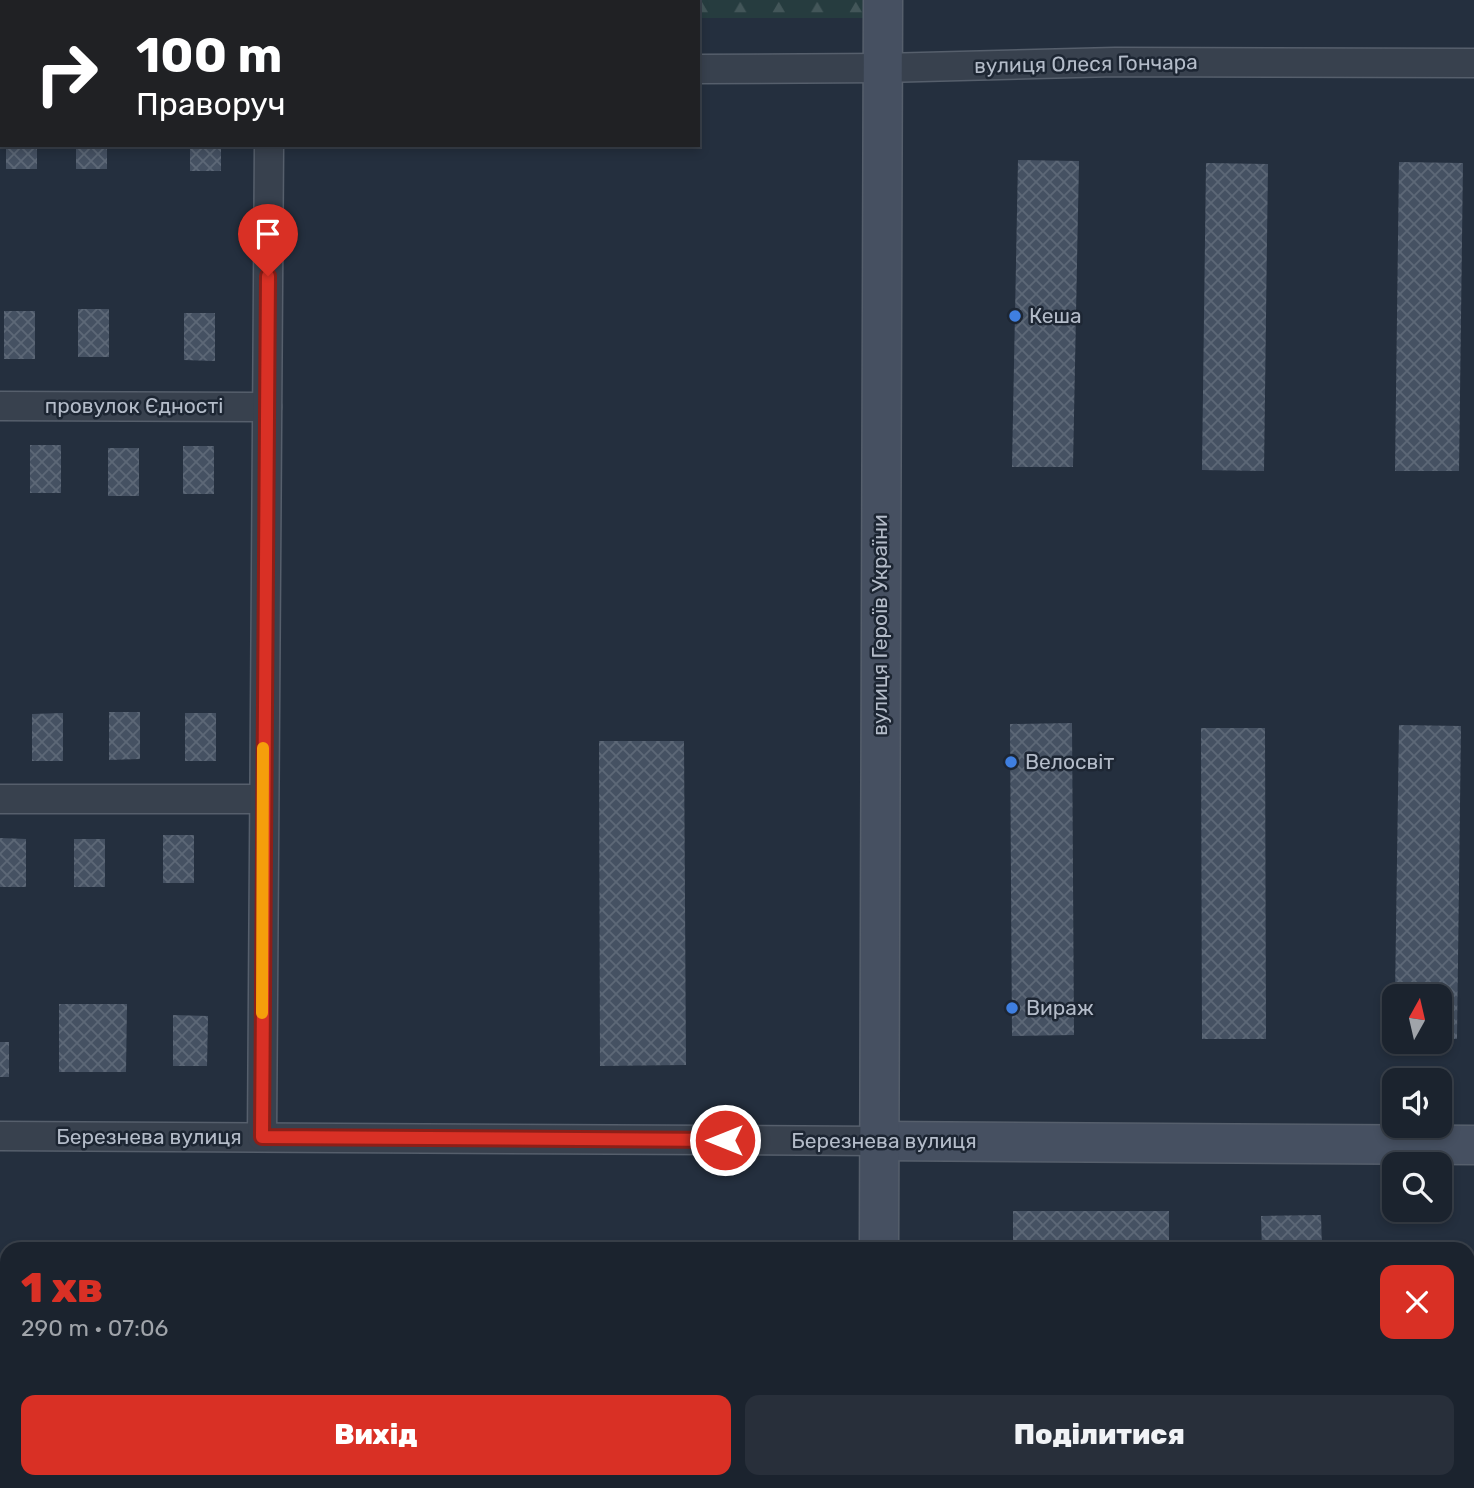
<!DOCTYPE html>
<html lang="uk">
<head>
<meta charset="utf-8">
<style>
	:root { --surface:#1b232e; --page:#282f3a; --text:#f1f3f6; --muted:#a0a4aa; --line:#39404a; --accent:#d93025 }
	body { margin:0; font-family:Rubik,sans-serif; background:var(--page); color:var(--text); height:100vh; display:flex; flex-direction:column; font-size:26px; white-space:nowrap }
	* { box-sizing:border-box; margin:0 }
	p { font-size:23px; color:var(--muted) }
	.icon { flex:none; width:38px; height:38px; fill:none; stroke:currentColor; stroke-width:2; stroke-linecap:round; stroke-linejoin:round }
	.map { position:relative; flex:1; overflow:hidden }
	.sheet { position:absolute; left:0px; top:1242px; width:1475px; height:247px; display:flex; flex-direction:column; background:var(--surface); border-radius:21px 21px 0 0; box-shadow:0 4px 10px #0003,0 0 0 2px var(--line) }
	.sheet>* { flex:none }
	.guide { position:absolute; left:0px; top:0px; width:700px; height:147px; box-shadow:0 4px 10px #0003,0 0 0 2px var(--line); background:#202124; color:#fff; overflow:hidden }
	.needle { width:46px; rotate:8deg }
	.tools { position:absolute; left:1382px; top:984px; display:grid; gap:14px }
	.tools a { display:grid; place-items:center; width:70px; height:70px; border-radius:14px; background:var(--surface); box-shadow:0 4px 10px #0003,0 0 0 2px var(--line); font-size:35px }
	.pin { position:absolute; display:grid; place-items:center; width:60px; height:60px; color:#fff; margin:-72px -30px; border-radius:50% 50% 50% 0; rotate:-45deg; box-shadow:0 0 7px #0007 }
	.pin .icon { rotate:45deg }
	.me { position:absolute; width:77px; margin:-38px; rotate:270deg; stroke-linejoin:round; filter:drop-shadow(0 0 5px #0008) }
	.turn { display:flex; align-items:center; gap:24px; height:147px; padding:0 21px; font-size:32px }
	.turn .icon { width:91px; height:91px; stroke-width:2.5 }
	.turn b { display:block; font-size:49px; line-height:60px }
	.round { display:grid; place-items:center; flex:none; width:74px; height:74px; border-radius:14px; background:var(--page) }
	.headline { display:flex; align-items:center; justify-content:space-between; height:119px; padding:0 21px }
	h1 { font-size:42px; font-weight:800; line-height:52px; color:var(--accent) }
	.primary-button { display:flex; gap:14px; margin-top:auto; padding:14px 21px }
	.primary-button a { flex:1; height:80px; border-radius:14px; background:var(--accent); color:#fff; font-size:28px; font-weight:800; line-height:80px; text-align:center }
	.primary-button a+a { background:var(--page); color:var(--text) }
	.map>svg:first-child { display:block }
	.forest { fill:url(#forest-firs) }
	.pitch { fill:#263c3f }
	.building { fill:url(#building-cross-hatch) }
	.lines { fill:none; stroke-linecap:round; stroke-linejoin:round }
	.lane-casing { stroke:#565f6c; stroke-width:17 }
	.street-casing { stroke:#565f6c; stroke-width:31 }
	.secondary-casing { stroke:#565f6c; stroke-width:41 }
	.lane { stroke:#38414e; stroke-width:14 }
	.street { stroke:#38414e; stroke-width:28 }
	.secondary { stroke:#465061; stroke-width:38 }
	.route-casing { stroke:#8d1f18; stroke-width:18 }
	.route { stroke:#d93025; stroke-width:12 }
	.slow { stroke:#f59e0b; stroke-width:12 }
	.shop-dot { fill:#3f7fe0; stroke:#1d2633; stroke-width:2.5 }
	.labels { text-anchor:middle; stroke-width:5; stroke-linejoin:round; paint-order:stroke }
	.street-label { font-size:21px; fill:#b4bcc9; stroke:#1d2633 }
	.poi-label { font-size:21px; fill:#b4bcc9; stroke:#1d2633; text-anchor:start }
</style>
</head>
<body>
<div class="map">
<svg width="1474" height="1488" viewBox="0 0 1474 1488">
	<defs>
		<pattern id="forest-firs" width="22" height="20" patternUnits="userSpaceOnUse" patternTransform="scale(1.75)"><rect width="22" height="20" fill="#263c3f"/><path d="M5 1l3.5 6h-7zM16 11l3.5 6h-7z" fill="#435659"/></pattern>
		<pattern id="building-cross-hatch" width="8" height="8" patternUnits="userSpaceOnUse" patternTransform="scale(1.75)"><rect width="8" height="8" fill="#455162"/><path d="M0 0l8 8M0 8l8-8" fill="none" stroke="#5d6877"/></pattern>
	</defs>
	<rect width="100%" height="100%" fill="#242f3e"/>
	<path class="forest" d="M684 0H869V18H698V2Z"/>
	<rect class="pitch" x="254" y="1482" width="178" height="6"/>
	<g class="building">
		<rect x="6" y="145" width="31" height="24"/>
		<rect x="76" y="145" width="31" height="24"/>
		<rect x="190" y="145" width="31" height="26"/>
		<path d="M1018 160 1079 161 1073 467H1012Z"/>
		<path d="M1399 162 1463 163 1459 471H1395Z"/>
		<path d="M1206 163 1268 164 1264 471 1202 470Z"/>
		<rect x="78" y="309" width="31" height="48"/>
		<rect x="4" y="311" width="31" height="48"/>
		<path d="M184 313H215V361L184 360Z"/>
		<rect x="30" y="445" width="31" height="48"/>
		<rect x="183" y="446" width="31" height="48"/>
		<rect x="108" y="448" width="31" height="48"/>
		<path d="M109 712H140V759L109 760Z"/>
		<path d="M63 713V761H32V714Z"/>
		<rect x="185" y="713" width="31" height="48"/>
		<path d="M1072 723 1074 1035 1012 1036 1010 724Z"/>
		<path d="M1399 725 1461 726 1457 1039H1440V996H1395Z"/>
		<path d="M1201 728H1265L1266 1039H1202Z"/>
		<path d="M599 741H684L686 1065 600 1066Z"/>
		<rect x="163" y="835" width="31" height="48"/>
		<path d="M0 838 26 839V887H0Z"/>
		<rect x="74" y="839" width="31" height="48"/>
		<path d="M59 1004H127L126 1072H59Z"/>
		<path d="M173 1015 208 1016 207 1066H173Z"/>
		<rect x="0" y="1042" width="9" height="35"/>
		<rect x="1013" y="1211" width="156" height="39"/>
		<path d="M1321 1215 1322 1250H1262L1261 1216Z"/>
		<rect x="0" y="1257" width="7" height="72"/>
		<rect x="1468" y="1260" width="6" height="68"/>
		<rect x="1261" y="1482" width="63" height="6"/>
	</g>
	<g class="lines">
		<defs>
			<path id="lane" d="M574 0V2"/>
			<g id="street">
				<path d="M270 2V0"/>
				<path d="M698 69 883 68 1115 62 1474 63"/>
				<path d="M0 72H2"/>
				<path d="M0 406 267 407"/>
				<path d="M0 799H263"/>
				<path d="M0 1136 878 1141"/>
				<path d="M262 1137 269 145"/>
			</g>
			<g id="secondary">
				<path d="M878 1141 1474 1145"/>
				<path d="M879 1250 883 0"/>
				<path d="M880 1488V1482"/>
			</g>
		</defs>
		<use href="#lane" class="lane-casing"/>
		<use href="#street" class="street-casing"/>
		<use href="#secondary" class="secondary-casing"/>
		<use href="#lane" class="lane"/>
		<use href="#street" class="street"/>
		<use href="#secondary" class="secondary"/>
	</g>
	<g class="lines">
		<defs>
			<path id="route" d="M268 276 262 1137 725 1140"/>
		</defs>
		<use href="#route" class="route-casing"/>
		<use href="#route" class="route"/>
		<path class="slow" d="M262 1013 263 748"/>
	</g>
	<g class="shop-dot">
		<circle cx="1015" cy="316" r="7"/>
		<circle cx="1011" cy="762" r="7"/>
		<circle cx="1012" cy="1008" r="7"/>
	</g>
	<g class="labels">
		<g class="street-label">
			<text transform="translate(1086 64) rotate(-1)" y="7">вулиця Олеся Гончара</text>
			<text x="134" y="413">провулок Єдності</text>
			<text transform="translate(880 625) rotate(-90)" y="7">вулиця Героїв України</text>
			<text x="149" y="1144">Березнева вулиця</text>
			<text x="884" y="1148">Березнева вулиця</text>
		</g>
		<g class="poi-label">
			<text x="1029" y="323">Кеша</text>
			<text x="1025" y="769">Велосвіт</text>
			<text x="1026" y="1015">Вираж</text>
		</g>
	</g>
</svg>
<div class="tools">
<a><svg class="needle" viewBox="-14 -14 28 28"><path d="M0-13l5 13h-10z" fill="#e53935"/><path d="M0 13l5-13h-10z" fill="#a0a4aa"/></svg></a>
<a><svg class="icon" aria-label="sound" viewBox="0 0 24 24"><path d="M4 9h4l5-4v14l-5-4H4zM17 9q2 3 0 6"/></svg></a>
<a><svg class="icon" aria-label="search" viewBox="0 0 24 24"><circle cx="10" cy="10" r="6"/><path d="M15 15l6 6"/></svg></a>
</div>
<div class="pin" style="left:268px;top:276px;background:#d93025"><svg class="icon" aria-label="arrive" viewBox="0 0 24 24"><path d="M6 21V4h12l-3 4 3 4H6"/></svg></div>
<svg class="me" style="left:725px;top:1140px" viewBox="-20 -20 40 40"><circle r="17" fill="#d93025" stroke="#fff" stroke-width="3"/><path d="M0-11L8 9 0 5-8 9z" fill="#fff"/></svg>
<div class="guide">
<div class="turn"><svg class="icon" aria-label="right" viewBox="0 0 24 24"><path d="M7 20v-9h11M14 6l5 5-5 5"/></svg><div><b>100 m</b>Праворуч</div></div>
</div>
<section class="sheet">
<div class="headline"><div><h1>1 хв</h1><p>290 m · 07:06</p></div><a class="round" style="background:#d93025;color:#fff"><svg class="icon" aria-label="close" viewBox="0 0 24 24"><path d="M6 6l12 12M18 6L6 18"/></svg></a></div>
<div class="primary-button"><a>Вихід</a><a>Поділитися</a></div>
</section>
</div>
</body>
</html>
